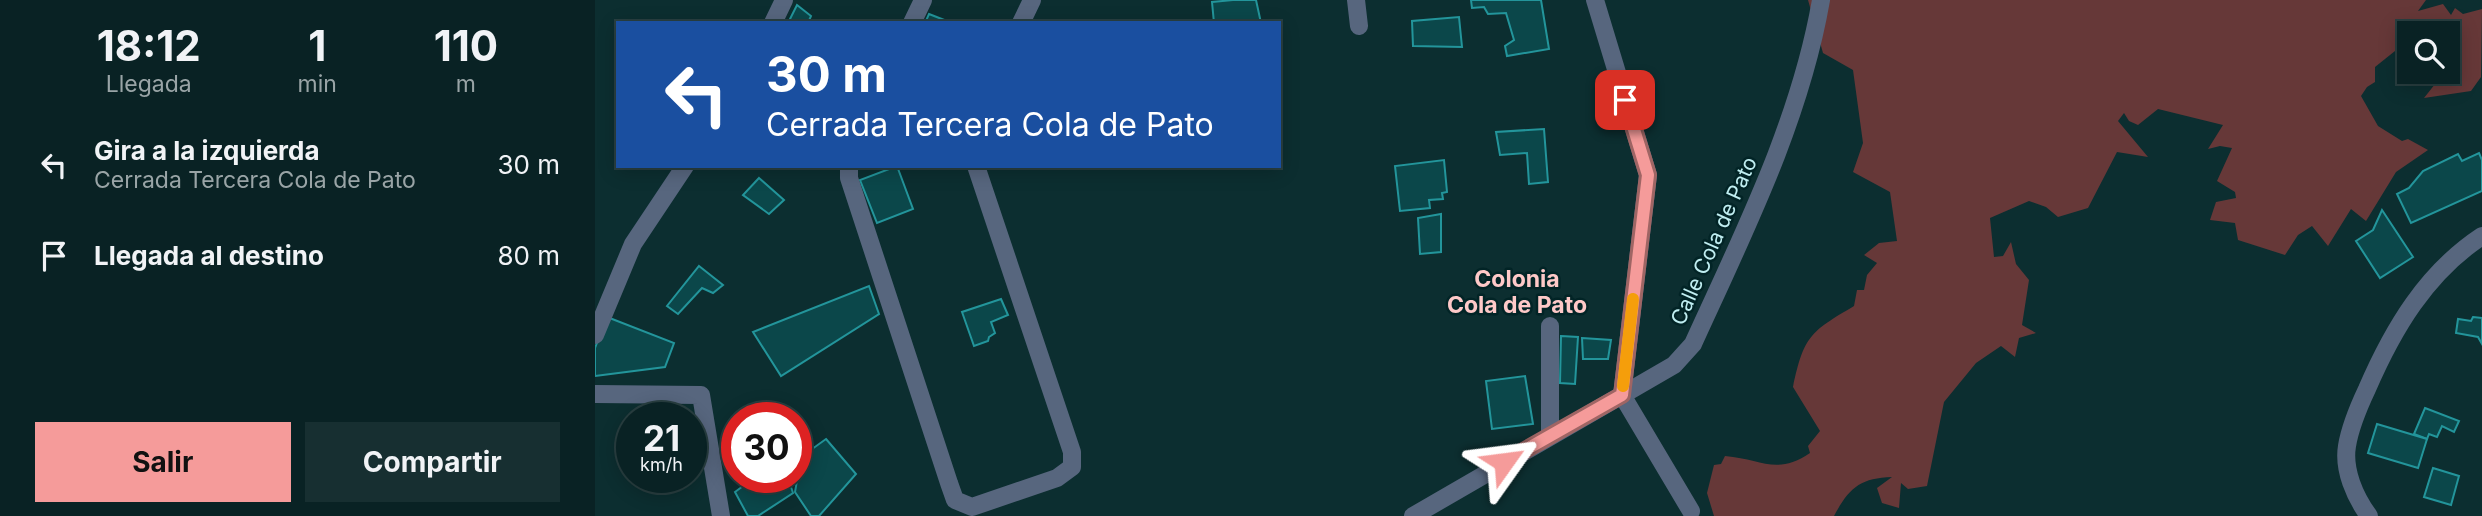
<!DOCTYPE html>
<html lang="es">
<head>
<meta charset="utf-8">
<style>
	:root { --surface:#092224; --page:#172f31; --text:#f1f3f6; --muted:#99a4a6; --line:#293f41; --accent:#f59b9a }
	body { margin:0; font-family:Inter,sans-serif; background:var(--page); color:var(--text); height:100vh; display:flex; flex-direction:column; font-size:26px; white-space:nowrap }
	* { box-sizing:border-box; margin:0 }
	p { font-size:23px; color:var(--muted) }
	.icon { flex:none; width:38px; height:38px; fill:none; stroke:currentColor; stroke-width:2; stroke-linecap:round; stroke-linejoin:round }
	.map { position:relative; flex:1; overflow:hidden }
	.drawer { display:flex; flex-direction:column; background:var(--surface); width:595px }
	.drawer>* { flex:none }
	.guide { position:absolute; left:21px; top:21px; width:665px; height:147px; border-radius:0px; box-shadow:0 4px 18px #0003,0 0 0 2px var(--line); background:#1a4fa0; color:#fff; overflow:hidden }
	.controls { position:absolute; left:1802px; top:21px; display:grid; gap:14px }
	.controls a { display:grid; place-items:center; width:63px; height:63px; border-radius:0px; background:var(--surface); box-shadow:0 4px 18px #0003,0 0 0 2px var(--line); font-size:35px }
	.speed { position:absolute; left:21px; top:402px; display:flex; gap:14px; font-size:35px; font-weight:700; text-align:center }
	.speed>* { display:grid; place-content:center; width:91px; height:91px; border-radius:50%; background:var(--surface); box-shadow:0 4px 18px #0003,0 0 0 2px var(--line); line-height:1 }
	.speed small { font-size:18px; font-weight:400 }
	.speed .limit { border:10px solid #d22; background:#fff; color:#111 }
	.pin { position:absolute; display:grid; place-items:center; width:60px; height:60px; color:#fff; margin:-30px; border-radius:14px; box-shadow:0 4px 10px #0006 }
	.me { position:absolute; width:77px; margin:-38px; rotate:59deg; stroke-linejoin:round; filter:drop-shadow(0 0 5px #0008) }
	.turn { display:flex; align-items:center; gap:24px; height:147px; padding:0 35px; font-size:32px }
	.turn .icon { width:91px; height:91px; stroke-width:2.5 }
	.turn b { display:block; font-size:49px; line-height:60px }
	.eta { display:flex; justify-content:space-evenly; align-items:center; height:119px; text-align:center }
	.eta b { font-size:42px; font-weight:700; line-height:49px }
	.action { display:flex; gap:14px; margin-top:auto; padding:14px 35px }
	.action a { flex:1; height:80px; border-radius:0px; background:var(--accent); color:#111; font-size:28px; font-weight:700; line-height:80px; text-align:center }
	.action a+a { background:var(--page); color:var(--text) }
	ul { padding:0; list-style:none }
	li { display:flex; align-items:center; gap:21px; height:91px; padding:0 35px }
	li div { flex:1 }
	li b { display:block; font-size:26px }
	li em { font-style:normal }
	main { display:flex; flex:1; min-height:0 }
	.map>svg:first-child { display:block }
	.green { fill:#663838 }
	.building { fill:#0b474a; stroke:#23959b; stroke-width:2 }
	.lines { fill:none; stroke-linecap:round; stroke-linejoin:round }
	.street { stroke:#57667e; stroke-width:18 }
	.route-casing { stroke:#9f6564; stroke-width:18 }
	.route { stroke:#f59b9a; stroke-width:12 }
	.slow { stroke:#f59e0b; stroke-width:12 }
	.labels { text-anchor:middle; stroke-width:5; stroke-linejoin:round; paint-order:stroke }
	.street-label { font-size:21px; fill:#c0eef1; stroke:#022426 }
	.neighbourhood-label { font-size:23px; font-weight:bold; fill:#fec9c8; stroke:#022426 }
</style>
</head>
<body>
<main>
<section class="drawer">
<div class="eta">
<div><b>18:12</b><p>Llegada</p></div>
<div><b>1</b><p>min</p></div>
<div><b>110</b><p>m</p></div>
</div>
<ul>
<li><svg class="icon" aria-label="left" viewBox="0 0 24 24"><path d="M17 20v-9H6M10 6l-5 5 5 5"/></svg><div><b>Gira a la izquierda</b><p>Cerrada Tercera Cola de Pato</p></div><em>30 m</em></li>
<li><svg class="icon" aria-label="arrive" viewBox="0 0 24 24"><path d="M6 21V4h12l-3 4 3 4H6"/></svg><div><b>Llegada al destino</b></div><em>80 m</em></li>
</ul>
<div class="action"><a>Salir</a><a>Compartir</a></div>
</section>
<div class="map">
<svg width="1887" height="516" viewBox="0 0 1887 516">
	<rect width="100%" height="100%" fill="#0c2e30"/>
	<path class="green" d="M1213 0H1831L1823 11 1848 4 1856 15 1860 8 1868 14 1887 9 1886 77 1876 91 1829 98 1844 79 1833 72H1853V33H1815V44L1810 43 1780 67V82L1772 87 1766 96 1783 126 1807 141 1813 139 1833 150 1801 172 1771 221 1756 209 1733 246 1717 226 1703 235 1690 255 1643 240 1640 223 1615 220 1621 202 1641 198 1640 192 1622 181 1637 148 1625 146 1613 149 1628 125 1563 109 1543 125 1534 121 1529 113 1523 121 1553 157 1522 152 1493 208 1463 217 1451 207 1434 201 1395 218 1399 257 1408 256 1416 242 1421 264 1434 280 1427 325 1441 333 1424 338 1420 357 1406 346 1381 363 1349 402 1332 486 1313 489 1306 483 1304 508 1287 503 1282 488 1297 477C1265 478 1254 488 1239 516H1119L1112 493 1119 465 1126 464 1130 456C1167 459 1181 476 1215 453L1213 446 1225 431 1198 387C1209 336 1215 332 1259 306L1262 290H1269L1272 275 1282 263 1269 255 1284 243 1302 241 1295 192 1258 172 1268 143 1258 70 1228 53Z"/>
	<g class="building">
		<path d="M638 0H661L666 23H619L617 2Z"/>
		<path d="M876 0H946L954 49 912 56 910 46 919 40 911 13 893 14 889 7 877 8Z"/>
		<path d="M202 5 216 16 213 23H193Z"/>
		<path d="M334 14 357 23H330Z"/>
		<path d="M864 17 867 47 818 46 817 21Z"/>
		<path d="M949 129 953 182 934 184 932 153 905 155 901 132Z"/>
		<path d="M1884 153 1887 160V191L1816 223 1802 194 1814 188 1828 171 1863 154 1867 161Z"/>
		<path d="M849 160 852 192 847 193 848 199 834 200 835 208 805 211 800 166Z"/>
		<path d="M302 166 318 209 282 223 265 180Z"/>
		<path d="M164 178 189 200 174 214 148 195Z"/>
		<path d="M1787 210 1818 257 1785 278 1761 241 1778 230Z"/>
		<path d="M846 214V252L825 254 823 218Z"/>
		<path d="M104 266 128 285 118 293 107 288 83 314 72 306Z"/>
		<path d="M274 286 284 314 186 376 158 332Z"/>
		<path d="M406 299 413 315 396 322 400 333 394 337 393 341 379 346 367 312Z"/>
		<path d="M12 317 79 343 70 367 0 376V348Z"/>
		<path d="M1878 317 1887 318V344L1883 337 1861 333 1863 319 1876 321Z"/>
		<path d="M966 336 983 337 980 384 965 383Z"/>
		<path d="M987 338 1016 340 1013 359H988Z"/>
		<path d="M930 376 938 424 897 429 891 381Z"/>
		<path d="M1830 408 1864 421 1859 432 1847 426 1842 437 1834 434 1832 439 1819 434Z"/>
		<path d="M1782 424 1832 439 1823 468 1773 453Z"/>
		<path d="M231 439 261 474 224 516H216L200 492 206 457Z"/>
		<path d="M1838 468 1864 476 1856 505 1829 497Z"/>
		<path d="M159 478H193L198 493 163 516H153L140 492Z"/>
	</g>
	<g class="lines">
		<g class="street">
			<path d="M761 0 764 26"/>
			<path d="M1000 0 1053 175 1027 395 1096 511"/>
			<path d="M178 23 189 0"/>
			<path d="M317 23 328 0"/>
			<path d="M426 23 437 0"/>
			<path d="M254 166V178L354 483 360 500 377 507 462 478 477 467V452L381 166"/>
			<path d="M955 326V435"/>
			<path d="M0 335 38 244 90 166"/>
			<path d="M0 394 106 395 126 516"/>
			<path d="M818 516 1079 365 1098 344C1149 232 1205 121 1226 0"/>
			<path d="M1774 516C1760 497 1748 470 1752 446 1755 427 1764 406 1772 389 1798 329 1831 273 1887 236"/>
		</g>
	</g>
	<g class="lines">
		<defs>
			<path id="route" d="M909 462 1027 395 1053 175 1030 100"/>
		</defs>
		<use href="#route" class="route-casing"/>
		<use href="#route" class="route"/>
		<path class="slow" d="M1028 386 1038 299"/>
	</g>
	<g class="labels">
		<g class="street-label">
			<text transform="translate(1119 241) rotate(-66)" y="7">Calle Cola de Pato</text>
		</g>
		<g class="neighbourhood-label">
			<text x="922" y="287">Colonia<tspan x="922" dy="26">Cola de Pato</tspan></text>
		</g>
	</g>
</svg>
<div class="controls">
<a><svg class="icon" aria-label="search" viewBox="0 0 24 24"><circle cx="10" cy="10" r="6"/><path d="M15 15l6 6"/></svg></a>
</div>
<div class="speed"><div>21<small>km/h</small></div><div class="limit">30</div></div>
<div class="pin" style="left:1030px;top:100px;background:#d93025"><svg class="icon" aria-label="arrive" viewBox="0 0 24 24"><path d="M6 21V4h12l-3 4 3 4H6"/></svg></div>
<svg class="me" style="left:909px;top:462px" viewBox="-20 -20 40 40"><path d="M0-17L14 15 0 8-14 15z" fill="#f59b9a" stroke="#fff" stroke-width="4"/></svg>
<div class="guide">
<div class="turn"><svg class="icon" aria-label="left" viewBox="0 0 24 24"><path d="M17 20v-9H6M10 6l-5 5 5 5"/></svg><div><b>30 m</b>Cerrada Tercera Cola de Pato</div></div>
</div>
</div>
</main>
</body>
</html>
